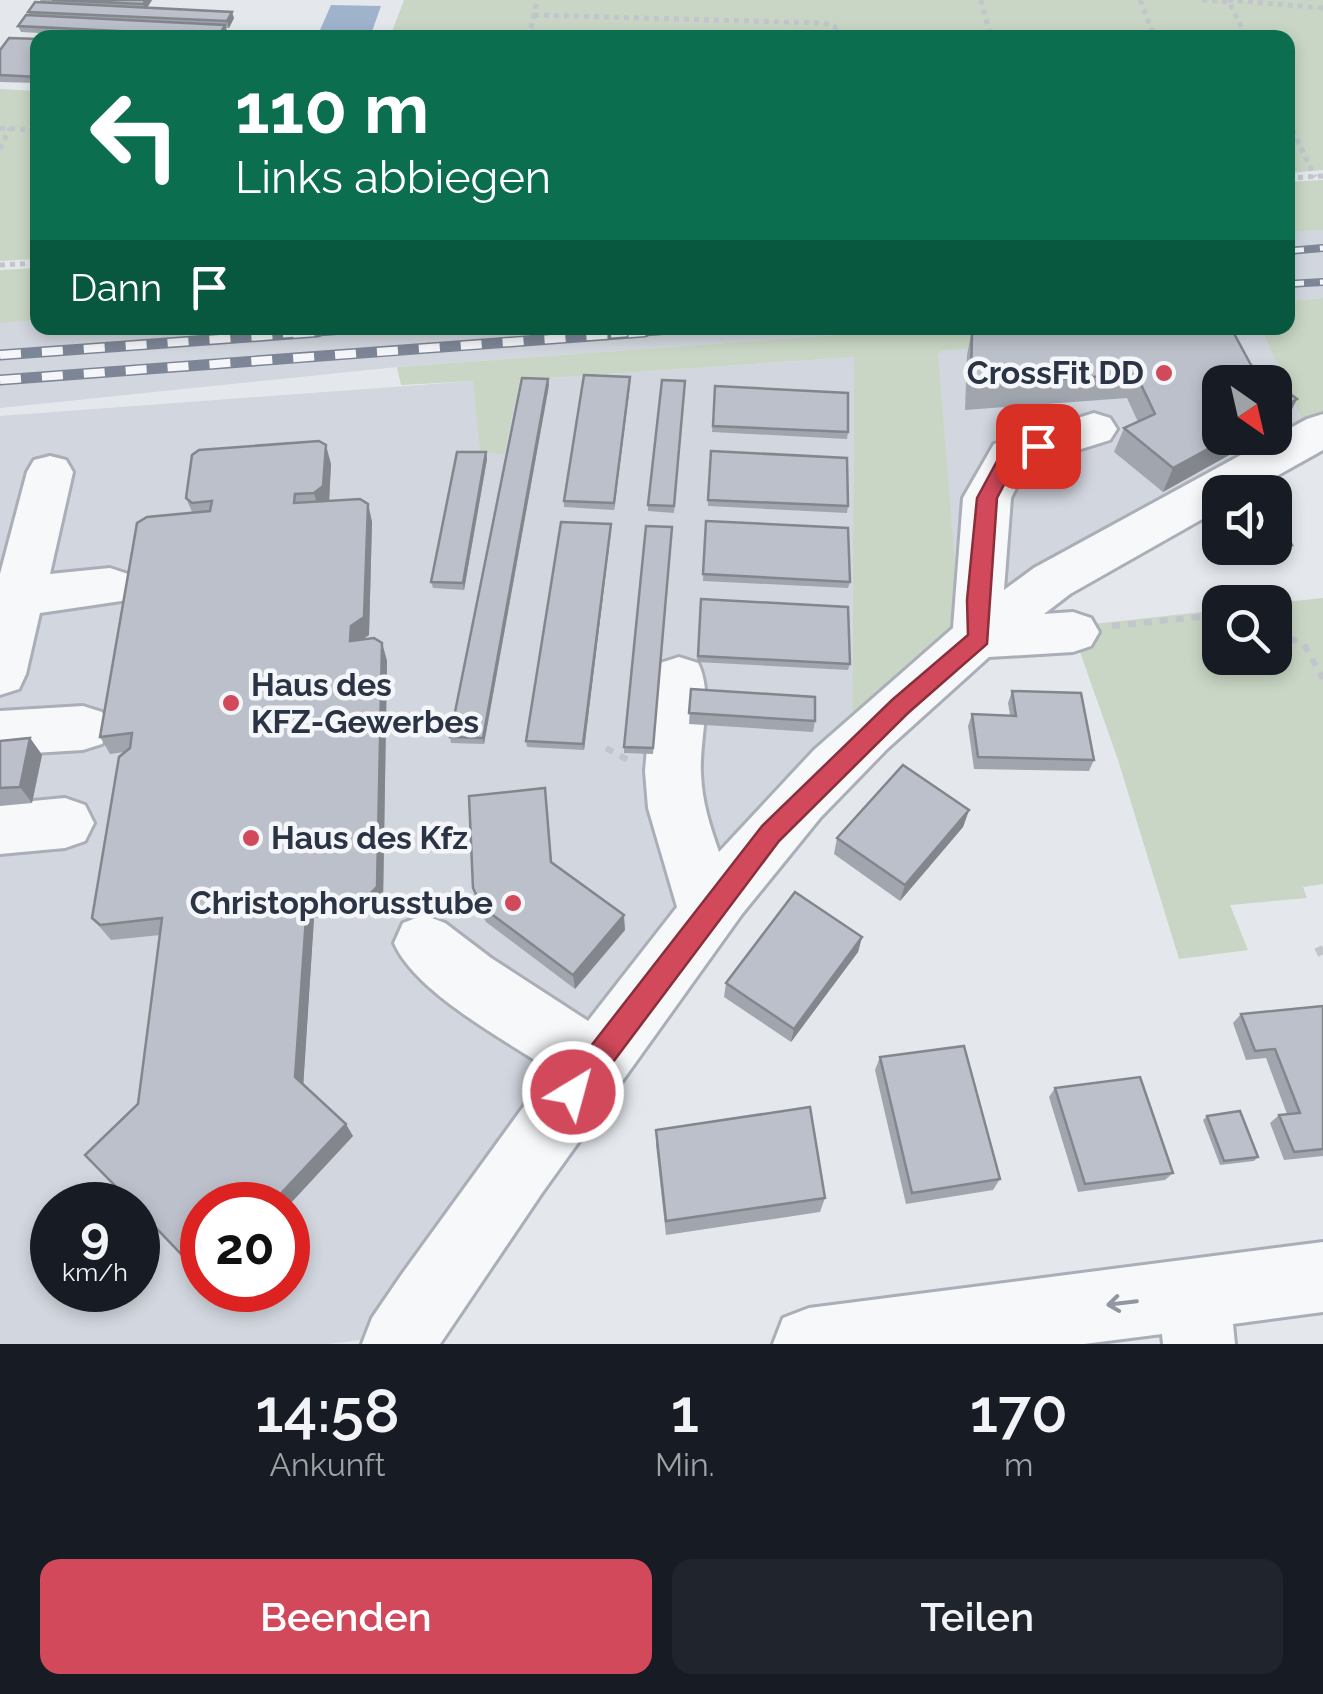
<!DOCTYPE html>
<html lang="de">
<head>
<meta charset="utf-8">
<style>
	:root { --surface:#171b24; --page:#20242c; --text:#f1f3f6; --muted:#9ea1a6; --accent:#d1495b }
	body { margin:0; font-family:Raleway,sans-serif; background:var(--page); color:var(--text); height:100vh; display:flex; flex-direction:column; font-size:38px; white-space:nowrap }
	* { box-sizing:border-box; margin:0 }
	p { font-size:32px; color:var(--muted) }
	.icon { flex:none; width:55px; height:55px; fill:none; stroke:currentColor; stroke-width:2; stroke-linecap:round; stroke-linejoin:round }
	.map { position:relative; height:1344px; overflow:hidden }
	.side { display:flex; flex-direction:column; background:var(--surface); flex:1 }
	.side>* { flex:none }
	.guide { position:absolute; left:30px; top:30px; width:1265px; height:305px; border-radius:20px; box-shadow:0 5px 15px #0003; background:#0b6e4f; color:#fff; overflow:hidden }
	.needle { width:65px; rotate:146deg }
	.buttons { position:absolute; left:1202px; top:365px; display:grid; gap:20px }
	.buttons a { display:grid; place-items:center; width:90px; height:90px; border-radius:20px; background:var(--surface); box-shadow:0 5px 15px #0003; font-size:50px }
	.speed { position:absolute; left:30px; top:1182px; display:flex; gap:20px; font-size:50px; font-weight:700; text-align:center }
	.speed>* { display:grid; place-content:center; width:130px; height:130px; border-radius:50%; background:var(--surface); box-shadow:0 5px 15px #0003; line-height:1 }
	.speed small { font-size:25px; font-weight:400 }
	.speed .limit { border:15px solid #d22; background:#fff; color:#111 }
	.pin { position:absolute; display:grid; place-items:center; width:85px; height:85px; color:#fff; margin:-42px; border-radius:20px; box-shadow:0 5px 15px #0006 }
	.me { position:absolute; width:110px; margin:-55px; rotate:37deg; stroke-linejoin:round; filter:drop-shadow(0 0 8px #0008) }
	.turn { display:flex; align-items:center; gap:35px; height:210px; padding:0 40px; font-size:45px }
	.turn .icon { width:130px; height:130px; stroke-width:2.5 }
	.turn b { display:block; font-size:70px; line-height:85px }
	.then { display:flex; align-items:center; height:95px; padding:0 40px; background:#0003; gap:20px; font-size:38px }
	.eta { display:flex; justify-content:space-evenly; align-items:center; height:170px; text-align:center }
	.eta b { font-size:60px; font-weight:600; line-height:70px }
	.cta { display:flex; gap:20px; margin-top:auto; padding:20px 40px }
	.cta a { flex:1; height:115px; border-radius:20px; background:var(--accent); color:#fff; font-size:40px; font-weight:600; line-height:115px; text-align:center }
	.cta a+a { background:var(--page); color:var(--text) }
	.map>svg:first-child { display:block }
	.built { fill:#d2d6de; fill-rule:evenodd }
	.green { fill:#c9d6c5 }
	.water { fill:#9fb4cc }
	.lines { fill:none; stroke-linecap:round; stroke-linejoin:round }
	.minor-casing { stroke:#a9aeb7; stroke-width:6 }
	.path-far2 { stroke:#c2c5cb; stroke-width:5; stroke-dasharray:5 5; stroke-linecap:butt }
	.path-far1 { stroke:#c2c5cb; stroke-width:6; stroke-dasharray:8 8; stroke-linecap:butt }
	.path { stroke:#c2c5cb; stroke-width:8; stroke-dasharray:9 9; stroke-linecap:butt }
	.minor { fill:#f7f8fa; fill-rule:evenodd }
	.rail-far1-casing { stroke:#7d8696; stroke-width:8 }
	.rail-casing { stroke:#7d8696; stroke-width:11 }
	.rail-far1 { stroke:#f4f6f9; stroke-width:5; stroke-dasharray:16; stroke-linecap:butt }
	.rail { stroke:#f4f6f9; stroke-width:8; stroke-dasharray:21; stroke-linecap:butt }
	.wall { fill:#a1a5ae }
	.shaded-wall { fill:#83868d }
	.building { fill:#bbc0ca; stroke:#83868d; stroke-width:2.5 }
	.oneway { stroke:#9196a0 }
	.route { fill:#d1495b; stroke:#882f3b; stroke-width:2.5 }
	.poi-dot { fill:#d1495b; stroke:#f4f6f9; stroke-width:4 }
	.labels { text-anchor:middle; stroke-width:9; stroke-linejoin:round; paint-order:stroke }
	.poi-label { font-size:32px; font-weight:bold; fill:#2b3445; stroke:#f4f6f9; text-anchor:end }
</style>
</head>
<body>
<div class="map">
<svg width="1323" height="1344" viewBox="0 0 1323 1344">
	<rect width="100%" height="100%" fill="#e4e7ec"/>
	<g class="built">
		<path d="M1323 230V298L1288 301V232Z"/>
		<path d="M37 320 38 328H931L397 367 0 408V322Z"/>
		<path d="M1261 328 1302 420 1275 435V382H1220V438H1270L1154 503 1002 601H957L938 351Z"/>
		<path d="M854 357 852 726 729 848 703 844 692 910 369 1339 328 1344H0V416L474 381 480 450 504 455 520 380ZM52 1205H138V1290H52ZM202 1205H288V1290H202Z"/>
	</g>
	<g class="green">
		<path d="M404 0H1323V170L1288 173V38L390 37Z"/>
		<path d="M0 89 37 91V259L0 261Z"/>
		<path d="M1323 180V230L1288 232V182Z"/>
		<path d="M37 268V320L0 323V270Z"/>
		<path d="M1323 298V411L1302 420 1261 328 938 351 960 629 852 726 854 357 520 380 504 455 480 451 473 381 401 385 397 367 931 328H1288V301Z"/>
		<path d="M1323 598V884L1303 887 1307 898 1230 905 1248 950 1179 959 1118 760 1073 632 1084 625 1220 610V658H1275V603Z"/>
	</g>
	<path class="water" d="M331 5 381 6 370 37H317Z"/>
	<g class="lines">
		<defs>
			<g id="minor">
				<path d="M1094 413 1110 418 1117 429 1110 440 1027 466 1011 498 1004 590 1034 568 1307 419 1323 414V450L1248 492H1220V509L1070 594 1044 614 1073 612 1091 618 1099 632 1091 646 1073 652 989 657 887 749 820 818 742 914 542 1193 440 1344H362L372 1318 402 1274 550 1070C504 1039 416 993 394 943L403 923 424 915 445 923 491 958 588 1021 677 907 648 808 645 771 653 678 660 663 679 657 698 663C714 695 699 739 701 774 702 802 710 826 719 852L814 750 953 628 963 498 994 444Z"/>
				<path d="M50 456 66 460 73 472 50 574 110 568 128 574 135 587 128 600 40 613 26 674 19 689 0 695V574L27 472 34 460Z"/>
				<path d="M83 706 102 712 110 728 102 744 83 750 0 755V711Z"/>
				<path d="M65 798 85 805 94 823 85 841 65 848 0 854V804Z"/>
				<path d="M1323 1242V1312L1233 1324 1235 1344H1163L1162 1334 1084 1344H773L783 1318 809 1308Z"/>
			</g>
		</defs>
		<use href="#minor" class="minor-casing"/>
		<g class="path-far2">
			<path d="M981 0 991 38"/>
			<path d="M1140 0 1155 38"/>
			<path d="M1202 0 1229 2 1247 38"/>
			<path d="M1228 0 1323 8"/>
			<path d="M534 15 823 23 834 26 843 38"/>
			<path d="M529 38 537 0"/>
			<path d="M1288 121 1315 177"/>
			<path d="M0 128 38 130"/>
			<path d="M0 149 10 128"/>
			<path d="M1288 178 1323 176"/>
			<path d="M0 265 38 263"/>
		</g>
		<g class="path-far1">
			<path d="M1112 626 1220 615"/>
			<path d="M1275 632 1304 644 1323 679"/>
			<path d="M606 748 628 760"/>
		</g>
		<path class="path" d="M1318 947 1323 957"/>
		<use href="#minor" class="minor"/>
		<defs>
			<g id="rail-far1">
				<path d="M1288 251 1323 248"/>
				<path d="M1288 284 1323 282"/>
				<path d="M283 335 378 328"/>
				<path d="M611 335 703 328"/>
			</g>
			<g id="rail">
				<path d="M0 355 318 332"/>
				<path d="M0 380 645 332"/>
			</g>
		</defs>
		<use href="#rail-far1" class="rail-far1-casing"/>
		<use href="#rail" class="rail-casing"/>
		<use href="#rail-far1" class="rail-far1"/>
		<use href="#rail" class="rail"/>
	</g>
	<g class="wall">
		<path d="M40 0H152L147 8 234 18 229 28H226L227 31 223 38H131L21 32 18 26 30 16 28 12 41 2Z"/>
		<path d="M38 39V83L0 82V50Z"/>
		<path d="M972 330 1251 365 1163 492 1114 452 1124 428 1138 422 1127 398 965 410 967 355Z"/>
		<path d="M685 381 674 513 648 511V505Z"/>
		<path d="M630 384 614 510 564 507V501Z"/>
		<path d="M549 385 484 744 451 743 450 737Z"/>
		<path d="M715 386 848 432 847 439 712 432Z"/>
		<path d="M486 452 487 459 464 590 433 588 431 582Z"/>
		<path d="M331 464 329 501 368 504 372 522 369 635 363 639 382 643 387 661 383 902 373 912 314 918 303 1084 353 1136 288 1206 138 1104 160 935 111 940 92 918 125 752 110 754 100 737 192 512 186 498Z"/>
		<path d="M708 500 848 506 847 513 708 506Z"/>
		<path d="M1275 513 1292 545 1285 557 1245 560 1238 548H1275Z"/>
		<path d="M706 521 850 582 848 588 703 581Z"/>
		<path d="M672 527 653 754 624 753V747Z"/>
		<path d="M611 530 584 750 527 747 526 741Z"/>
		<path d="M701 599 850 664 848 670 697 662Z"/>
		<path d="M691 689 815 721 813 732 689 724Z"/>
		<path d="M1012 691 1094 760 1089 771 974 769 968 726 972 714 1010 715 1008 703Z"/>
		<path d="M30 738 42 755 32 803 0 806V741Z"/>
		<path d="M545 788 552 863 625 930 575 989 486 922 477 904 473 888Z"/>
		<path d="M969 810 963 827 900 901 834 854 837 838Z"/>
		<path d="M862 937 858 952 791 1042 724 997 726 983Z"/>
		<path d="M1323 1006V1156L1284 1160 1270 1123 1279 1115 1287 1114 1266 1058 1246 1060 1233 1023 1241 1014Z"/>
		<path d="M880 1057 1000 1179 993 1190 906 1204 875 1070Z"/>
		<path d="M1055 1088 1173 1173 1165 1180 1078 1192 1049 1097Z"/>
		<path d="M1207 1116 1258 1157 1254 1161 1220 1165 1203 1120Z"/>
		<path d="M656 1130 825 1198 820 1212 666 1235 656 1145Z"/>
	</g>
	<g class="shaded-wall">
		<path d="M146 0H152L145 11 143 4Z"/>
		<path d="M232 12 234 18 229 28 227 21Z"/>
		<path d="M225 25 227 31 223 38H219V36Z"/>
		<path d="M630 377V384L614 510V503Z"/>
		<path d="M548 379 549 385 484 744 483 738Z"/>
		<path d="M1297 399 1285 424 1275 429V412Z"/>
		<path d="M1228 438H1260L1163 492 1173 468Z"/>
		<path d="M326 445 331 464 329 505 319 511 314 493Z"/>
		<path d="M486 452 487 459 464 590 463 583Z"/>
		<path d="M368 504 372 522 369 635 356 644 350 641 351 626Z"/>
		<path d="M611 524V530L584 750 583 744Z"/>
		<path d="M382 643 387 661 383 902 373 912 367 897Z"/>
		<path d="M30 738 42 755 32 803 20 787Z"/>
		<path d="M969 810 963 827 900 901 905 885Z"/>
		<path d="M307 903 314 918 303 1090 295 1077Z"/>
		<path d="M624 915 625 930 575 989 573 975Z"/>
		<path d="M862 937 858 952 791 1042 794 1029Z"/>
		<path d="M346 1124 353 1136 288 1206V1205H270Z"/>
	</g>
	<g class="building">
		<path d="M52 0H146L143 4Z"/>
		<path d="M35 2 232 12 227 21 28 12Z"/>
		<path d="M26 15 225 25 219 36 18 26Z"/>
		<path d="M9 38 38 39V77L0 75V50Z"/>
		<path d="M1009 328H1231L1251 365 1274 382H1220V438H1228L1173 468 1124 428 1155 414 1136 374 971 385 972 330Z"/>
		<path d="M584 375 630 377 614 503 564 501Z"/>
		<path d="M522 378 548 379 483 738 450 737Z"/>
		<path d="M662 380 685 381 674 506 648 505Z"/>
		<path d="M1275 383 1297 399 1275 412Z"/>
		<path d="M715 386 848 393V432L713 426Z"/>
		<path d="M319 441 326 445 323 486 314 493 295 494 294 503 360 499 368 504 364 617 351 626 350 641 374 638 382 643 377 887 367 897 307 903 295 1077 346 1124 270 1205H202V1276L138 1209V1205H134L85 1155 138 1104 162 918 100 925 92 918 119 757 130 748 132 733 100 737 137 523 147 517 210 511 212 501 192 503 186 498 192 455 199 450Z"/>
		<path d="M711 451 847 458 848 506 708 500Z"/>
		<path d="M457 452H486L463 583 431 582Z"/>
		<path d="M1275 513 1292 545 1275 546Z"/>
		<path d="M706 521 848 528 850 582 703 574Z"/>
		<path d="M561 522 611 524 583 744 526 741Z"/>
		<path d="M646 526 672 527 653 748 624 747Z"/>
		<path d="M701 599 848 607 850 664 698 656Z"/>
		<path d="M691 689 815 697V721L689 713Z"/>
		<path d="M1012 691 1081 693 1094 760 978 757 972 714 1016 716Z"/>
		<path d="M30 738 20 787 0 788V741Z"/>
		<path d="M903 765 969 810 905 885 837 838Z"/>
		<path d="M545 788 551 862 624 915 573 975 482 907 473 888 469 796Z"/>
		<path d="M795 892 862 937 794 1029 726 983Z"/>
		<path d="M1323 1006V1149L1294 1152 1279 1115 1300 1113 1275 1049 1255 1051 1241 1014Z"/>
		<path d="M964 1046 1000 1179 912 1193 880 1057Z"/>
		<path d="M1140 1077 1173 1173 1085 1184 1055 1088Z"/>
		<path d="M810 1107 825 1198 666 1221 656 1130Z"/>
		<path d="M1240 1111 1258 1157 1224 1161 1207 1116Z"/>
	</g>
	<defs><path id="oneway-shaft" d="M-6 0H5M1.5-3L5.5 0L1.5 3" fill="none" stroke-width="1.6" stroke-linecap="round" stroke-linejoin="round" transform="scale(2.5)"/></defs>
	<use class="oneway" href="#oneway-shaft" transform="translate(1122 1303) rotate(173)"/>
	<path class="route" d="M1038 439 1045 441V451L1017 460 997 498 987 644 908 713 779 841 583 1102 573 1106 563 1102 559 1092 563 1082 762 826 892 700 968 635 967 600 977 498 1003 450Z"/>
	<g class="poi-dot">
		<circle cx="1164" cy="373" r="10"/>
		<circle cx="231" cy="703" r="10"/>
		<circle cx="251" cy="838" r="10"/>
		<circle cx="513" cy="903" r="10"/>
	</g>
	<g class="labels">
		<g class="poi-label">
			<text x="1144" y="384">CrossFit DD</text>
			<text x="251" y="696" text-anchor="start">Haus des<tspan x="251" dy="37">KFZ-Gewerbes</tspan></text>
			<text x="271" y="849" text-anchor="start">Haus des Kfz</text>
			<text x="493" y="914">Christophorusstube</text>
		</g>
	</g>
</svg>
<div class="buttons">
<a><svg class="needle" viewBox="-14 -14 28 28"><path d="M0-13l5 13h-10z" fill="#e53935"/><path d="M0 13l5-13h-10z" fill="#9ea1a6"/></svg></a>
<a><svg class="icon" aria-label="sound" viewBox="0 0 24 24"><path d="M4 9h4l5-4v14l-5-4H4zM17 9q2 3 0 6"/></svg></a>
<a><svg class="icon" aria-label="search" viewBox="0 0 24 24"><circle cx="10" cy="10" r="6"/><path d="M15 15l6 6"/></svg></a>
</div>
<div class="speed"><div>9<small>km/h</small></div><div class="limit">20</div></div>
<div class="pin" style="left:1038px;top:446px;background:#d93025"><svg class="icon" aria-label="arrive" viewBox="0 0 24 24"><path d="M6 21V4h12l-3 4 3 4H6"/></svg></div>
<svg class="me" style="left:573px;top:1092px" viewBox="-20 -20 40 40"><circle r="17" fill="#d1495b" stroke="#fff" stroke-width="3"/><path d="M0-11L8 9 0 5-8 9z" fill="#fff"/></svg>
<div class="guide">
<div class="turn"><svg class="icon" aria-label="left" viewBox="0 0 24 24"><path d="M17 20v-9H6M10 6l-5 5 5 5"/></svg><div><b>110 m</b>Links abbiegen</div></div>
<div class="then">Dann<svg class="icon" aria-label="arrive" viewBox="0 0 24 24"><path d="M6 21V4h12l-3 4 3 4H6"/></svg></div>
</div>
</div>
<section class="side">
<div class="eta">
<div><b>14:58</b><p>Ankunft</p></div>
<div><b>1</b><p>Min.</p></div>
<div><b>170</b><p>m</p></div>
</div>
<div class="cta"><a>Beenden</a><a>Teilen</a></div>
</section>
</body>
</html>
